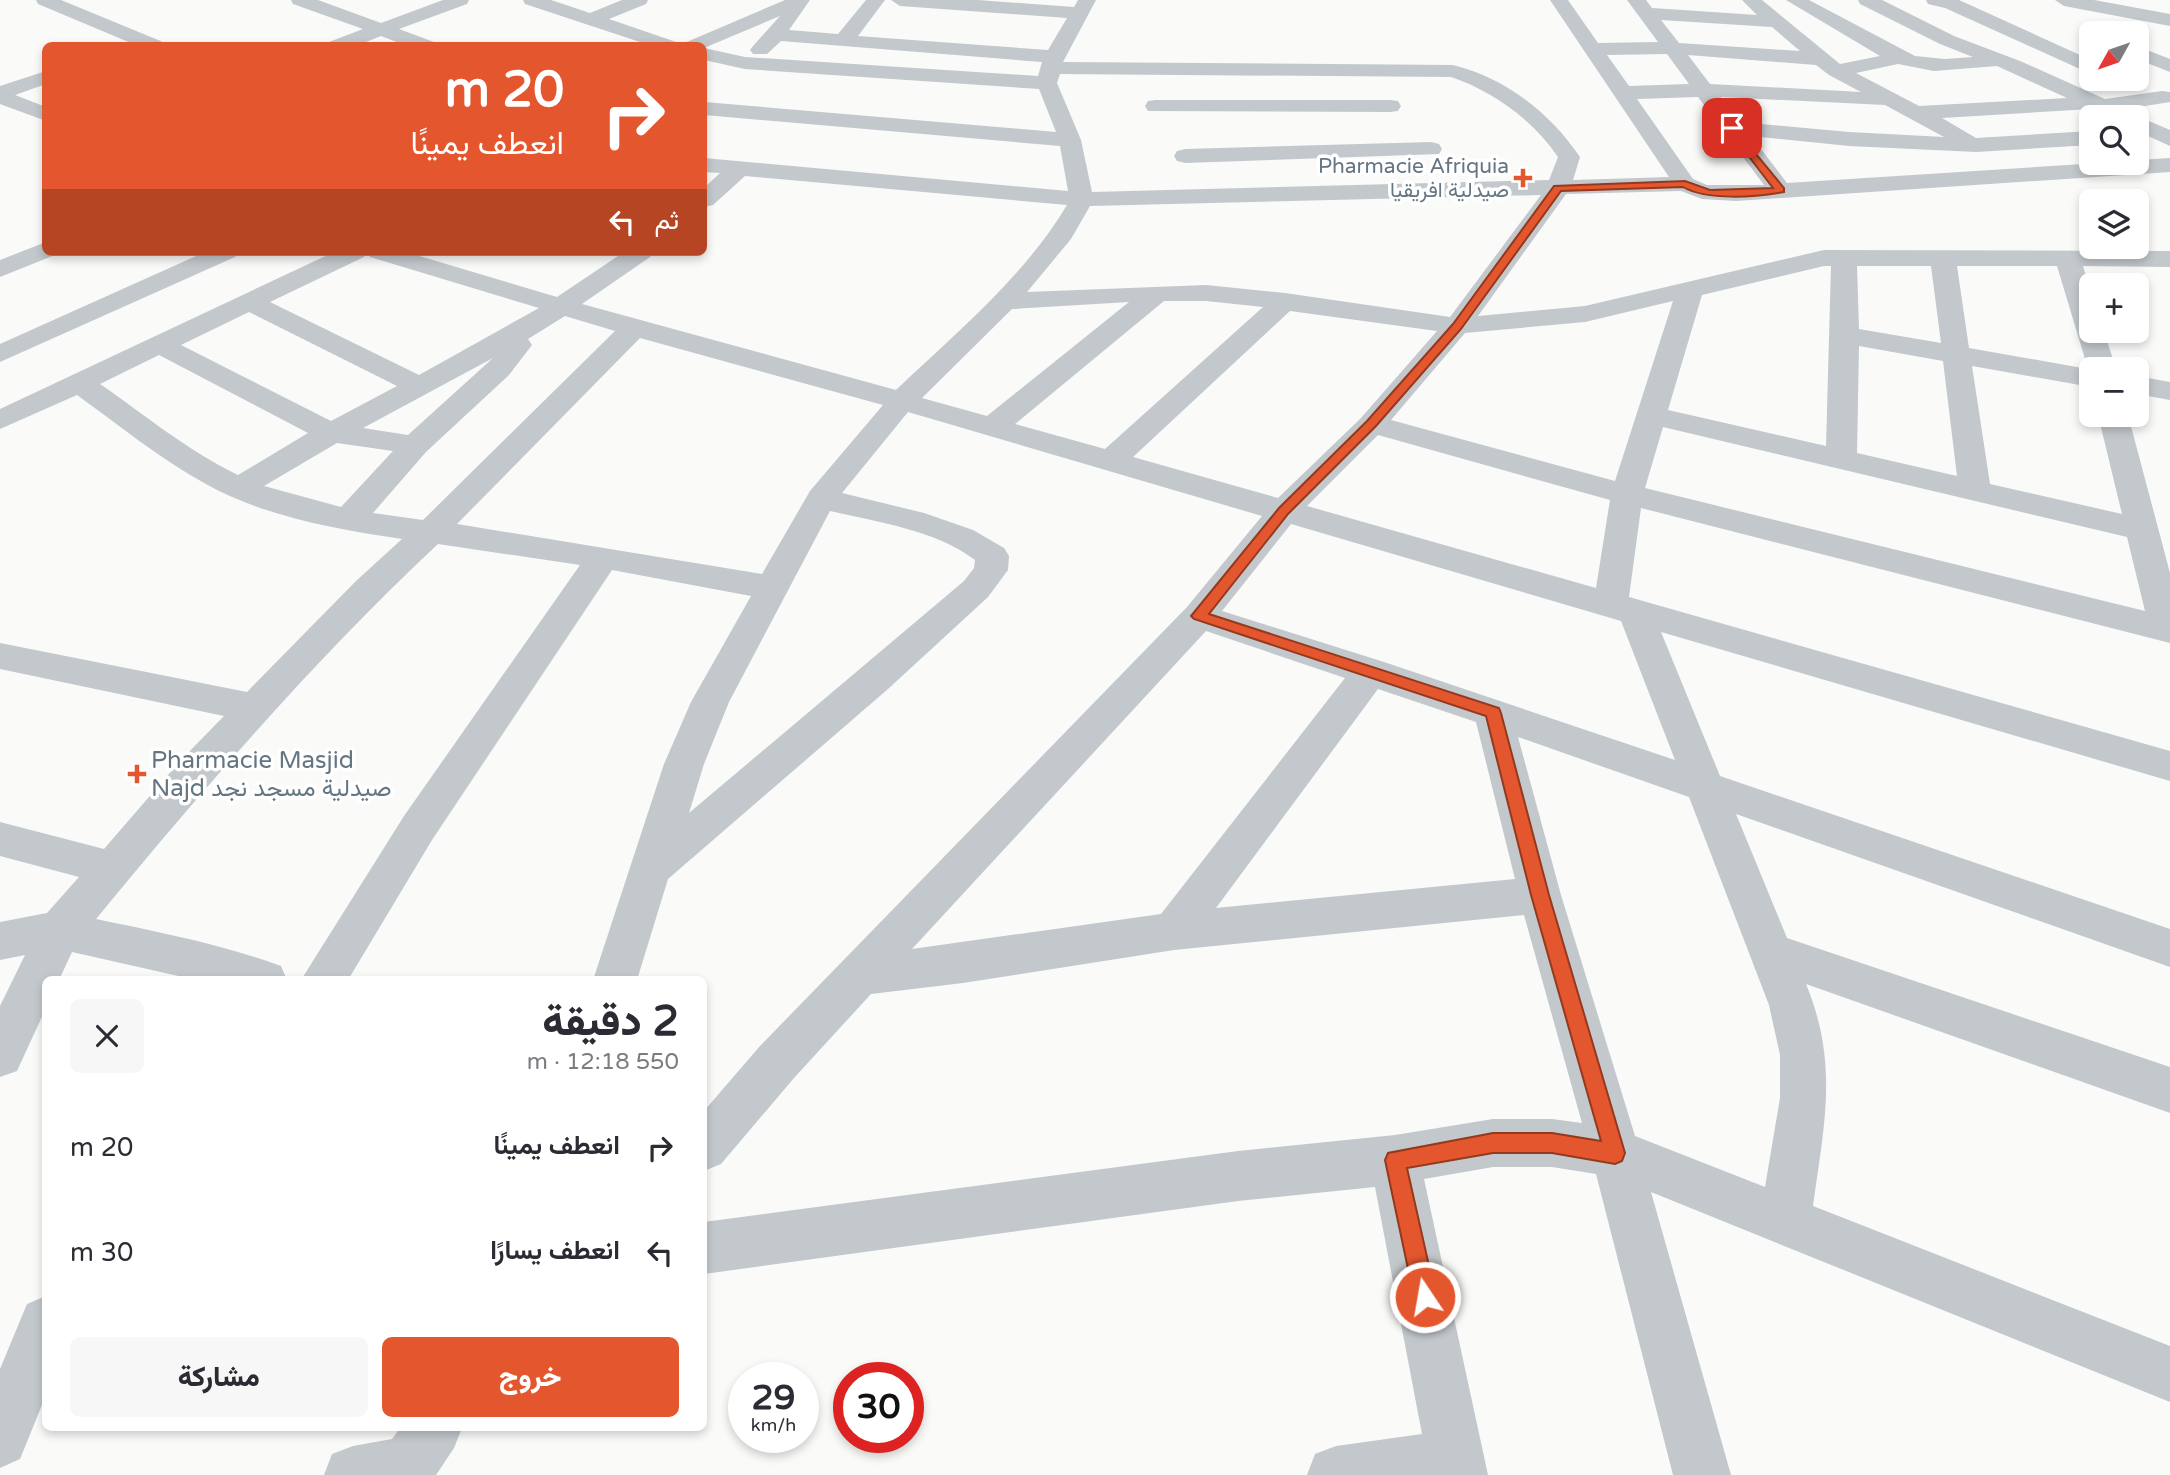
<!DOCTYPE html>
<html lang="ar">
<head>
<meta charset="utf-8">
<style>
	:root { --surface:#fff; --page:#f7f7f7; --text:#2b2b33; --muted:#7c7c81; --accent:#e4572e }
	body { margin:0; font-family:"Varela Round",Vazirmatn,sans-serif; background:var(--page); color:var(--text); direction:rtl; height:100vh; display:flex; flex-direction:column; font-size:26px; white-space:nowrap }
	* { box-sizing:border-box; margin:0 }
	p { font-size:23px; color:var(--muted) }
	.icon { flex:none; width:38px; height:38px; fill:none; stroke:currentColor; stroke-width:2; stroke-linecap:round; stroke-linejoin:round }
	.map { position:relative; flex:1; overflow:hidden; direction:ltr }
	.sheet { position:absolute; left:42px; top:976px; width:665px; height:455px; display:flex; flex-direction:column; background:var(--surface); border-radius:10px; box-shadow:0 4px 10px #0003; direction:rtl }
	.sheet>* { flex:none }
	.banner { position:absolute; left:42px; top:42px; width:665px; height:214px; border-radius:10px; box-shadow:0 4px 10px #0003; direction:rtl; background:#e4572e; color:#fff; overflow:hidden }
	.needle { width:46px; rotate:230deg }
	.fabs { position:absolute; left:2079px; top:21px; display:grid; gap:14px }
	.fabs a { display:grid; place-items:center; width:70px; height:70px; border-radius:10px; background:var(--surface); box-shadow:0 4px 10px #0003; font-size:35px }
	.speed { position:absolute; left:728px; top:1362px; display:flex; gap:14px; font-size:35px; font-weight:700; text-align:center }
	.speed>* { display:grid; place-content:center; width:91px; height:91px; border-radius:50%; background:var(--surface); box-shadow:0 4px 10px #0003; line-height:1 }
	.speed small { font-size:18px; font-weight:400 }
	.speed .limit { border:10px solid #d22; background:#fff; color:#111 }
	.pin { position:absolute; display:grid; place-items:center; width:60px; height:60px; color:#fff; margin:-30px; border-radius:14px; box-shadow:0 4px 10px #0006 }
	.me { position:absolute; width:77px; margin:-38px; rotate:348deg; stroke-linejoin:round; filter:drop-shadow(0 0 5px #0008) }
	.turn { display:flex; align-items:center; gap:24px; height:147px; padding:0 28px; font-size:32px }
	.turn .icon { width:91px; height:91px; stroke-width:2.5 }
	.turn b { display:block; font-size:49px; line-height:60px }
	.then { display:flex; align-items:center; height:66px; padding:0 28px; background:#0003; gap:14px; font-size:26px }
	.round { display:grid; place-items:center; flex:none; width:74px; height:74px; border-radius:10px; background:var(--page) }
	.overview { display:flex; align-items:center; justify-content:space-between; height:119px; padding:0 28px }
	h1 { font-size:42px; font-weight:800; line-height:52px }
	.button { display:flex; gap:14px; margin-top:auto; padding:14px 28px }
	.button a { flex:1; height:80px; border-radius:10px; background:var(--accent); color:#fff; font-size:28px; font-weight:800; line-height:80px; text-align:center }
	.button a+a { background:var(--page); color:var(--text) }
	ul { padding:0; list-style:none }
	li { display:flex; align-items:center; gap:21px; height:105px; padding:0 28px }
	li div { flex:1 }
	li b { display:block; font-size:26px }
	li em { font-style:normal }
	.map>svg:first-child { display:block }
	.lines { fill:none; stroke-linecap:round; stroke-linejoin:round }
	.minor { fill:#c3c8cc; fill-rule:evenodd }
	.route { fill:#e4572e; stroke:#94391e; stroke-width:2 }
	.poi-dot { fill:#e4572e; stroke:#fff; stroke-width:2.5 }
	.labels { text-anchor:middle; stroke-width:7; stroke-linejoin:round; paint-order:stroke }
	.far-poi-label { font-size:21px; fill:#657683; stroke:#fff; text-anchor:end }
	.poi-label { font-size:24px; fill:#657683; stroke:#fff; text-anchor:start }
</style>
</head>
<body>
<div class="map">
<svg width="2170" height="1475" viewBox="0 0 2170 1475">
	<rect width="100%" height="100%" fill="#fafaf8"/>
	<g class="lines">
		<g class="minor">
			<path d="M36 0H61L163 42 166 46H138L38 4Z"/>
			<path d="M291 0H318L381 23 443 0H469L467 4 399 29 434 42 437 46H407L381 36 356 46H326L329 42 363 29 293 4Z"/>
			<path d="M523 0H551L590 13 622 0H648L646 4 609 19 682 44 785 0H810L789 30 838 34 866 0H885L858 36 1048 50 1067 18 900 6 891 0H978L1074 7 1078 0H1096L1063 62 1453 65C1506 78 1550 113 1580 157L1573 180 1669 177 1550 0H1568L1598 43 1658 42 1627 0H1646L1652 8 1757 15 1742 0H1762L1840 64 1880 56 1786 0H1809L1915 56 1945 59 1973 57 1940 44 1860 4 1858 0H1882L1954 36 2020 61 2105 99 2162 91 2170 92V102L2126 109 2137 116 2170 130V146L2137 131V117H2109L2091 109 1942 118 1976 138 2091 131V145L1976 152 1849 146 1751 136 1787 183 2099 163H2137V160L2170 158V172L1736 201 1702 199 1681 191 1566 194 1478 316 1585 306 1824 250 2170 251V267L2083 266 2091 292V331H2104L2116 369H2091V387L1972 366 1990 484 2122 514 2098 415H2128L2170 573V643L1641 508 1629 597 2170 751V781L1661 632 1720 776 2170 929V967L1736 814 1787 938 2170 1067V1113L1806 984C1839 1064 1824 1125 1813 1206L2170 1346V1402L1651 1192 1731 1475H1673L1596 1174 1552 1167H1493L1424 1179 1488 1475H1307L1315 1454 1336 1446 1422 1434 1375 1187 1238 1201 704 1274V1222L1238 1151 1395 1135 1493 1119H1552L1582 1123 1524 915 1174 950 963 983 871 994 794 1078 721 1164 704 1171V1111L760 1046 1187 607 1262 516 908 412 842 493 924 513 973 530 1004 548 1009 556 1008 570 988 597 888 689 668 879 637 980H593L664 764 691 702 751 596 612 570 432 840 348 980H301L404 816 580 565 438 544C314 660 203 789 96 919 158 932 221 944 281 966L287 980H196L72 952 59 980H46V1008L17 1071 0 1077V1006L25 955 0 960V922L47 913 79 877 0 856V822L104 849 180 761 224 716 0 669V643L247 692 356 581 402 539C336 529 265 517 206 484 160 459 119 425 77 395L0 429V409L334 252H406L557 297 624 252H654L650 257 582 304 896 390C956 333 1024 277 1067 205L745 176 713 205 704 207V188L720 173 704 172V158L1068 191 1060 146 704 115V102L1056 132 1039 89 745 69 704 60V48L745 57 1038 76 1042 62 781 41 767 54H753L750 50 753 46 780 16 704 48V46H652L525 4ZM1661 20 1772 27 1800 51 1679 43ZM1667 54 1689 84 1629 86 1607 55ZM1688 55 1816 65 1829 75 1861 92 1710 84ZM1898 64 1934 71 1997 66 2067 98 1919 106 1856 73ZM1060 74 1451 77C1493 91 1533 120 1558 157L1549 180 1092 192 1081 140 1057 83ZM1698 97 1764 185H1707L1693 179 1637 99ZM1721 97 1885 105 1944 137 1849 132 1740 122ZM1541 195 1450 317 1285 293 1206 285 1027 292 1071 239 1090 206ZM367 253 370 257 539 308 419 375 270 302 364 257ZM1824 266H1831L1826 446 1668 410 1702 295ZM1857 266H1931L1941 343 1859 329ZM1957 266H2057L2088 369 1969 348ZM1164 301H1206L1263 307 1105 449 1015 424ZM1673 301 1615 481 1391 420 1465 333 1585 322ZM1129 302 987 416 922 398 1012 309ZM1290 311 1437 331 1361 418 1278 498 1133 457ZM249 312 397 386 331 421 181 345ZM565 316 615 331 423 520 373 513 426 452 509 375 532 345 528 339ZM640 338 883 405 810 491 762 574 457 524ZM1859 346 1943 361 1957 476 1857 453ZM159 355 308 433 238 475C188 451 145 415 100 384ZM493 358 408 435 363 428ZM1663 427 2127 537 2145 611 1645 488ZM1378 435 1610 500 1596 588 1307 506ZM337 443 393 451 341 507 264 486ZM830 511C877 522 936 530 975 560L974 568 964 581 689 813 704 764 729 702ZM1291 524 1621 621 1675 760 1384 662 1222 611ZM1206 631 1345 678 1161 914 912 949ZM1378 689 1476 722 1515 879 1216 908ZM1518 737 1689 797 1769 1005 1780 1055V1098L1765 1187 1635 1136 1561 895Z"/>
			<path d="M1926 0H1959L2091 60V74L1945 8 1928 4Z"/>
			<path d="M2055 0H2094L2170 14V26L2064 6Z"/>
			<path d="M2137 46 2170 59V72L2137 59Z"/>
			<path d="M46 71V84L15 95 46 107V121L0 104V86Z"/>
			<path d="M1156 100H1390L1398 101 1401 106 1398 111 1390 112 1148 111 1145 106 1148 101Z"/>
			<path d="M1431 142 1439 144 1442 149 1439 154 1185 163 1177 161 1174 156 1177 151 1185 149Z"/>
			<path d="M46 242V252H57L55 255 0 277V260Z"/>
			<path d="M205 252H239L235 257 0 362V344Z"/>
			<path d="M2137 376 2170 382V400L2137 394Z"/>
			<path d="M46 1296V1395L20 1459 0 1468V1369L27 1304Z"/>
			<path d="M400 1428H462L454 1448 436 1475H324L332 1454 353 1446 392 1439Z"/>
		</g>
	</g>
	<path class="route" d="M1732 125 1784 188V192C1756 197 1707 201 1683 187L1561 191 1461 329 1376 426 1288 514 1209 614 1499 708 1501 713 1549 895 1625 1153 1622 1161 1615 1164 1552 1153H1493L1407 1168 1436 1297 1433 1305 1425 1308 1417 1305 1414 1297 1385 1160 1388 1153 1493 1133H1552L1601 1141 1531 895 1486 716 1194 619 1191 616 1279 508 1367 421 1453 324 1554 186 1685 181 1710 190 1773 188 1727 128Z"/>
	<g class="poi-dot">
		<path d="M1519.5 167.5h7v7h7v7h-7v7h-7v-7h-7v-7h7z"/>
		<path d="M133.5 763.5h7v7h7v7h-7v7h-7v-7h-7v-7h7z"/>
	</g>
	<g class="labels">
		<g class="far-poi-label">
			<text x="1509" y="173">Pharmacie Afriquia<tspan x="1509" dy="24">صيدلية افريقيا</tspan></text>
		</g>
		<g class="poi-label">
			<text x="151" y="768">Pharmacie Masjid<tspan x="151" dy="28">Najd صيدلية مسجد نجد</tspan></text>
		</g>
	</g>
</svg>
<div class="fabs">
<a><svg class="needle" viewBox="-14 -14 28 28"><path d="M0-13l5 13h-10z" fill="#e53935"/><path d="M0 13l5-13h-10z" fill="#7c7c81"/></svg></a>
<a><svg class="icon" aria-label="search" viewBox="0 0 24 24"><circle cx="10" cy="10" r="6"/><path d="M15 15l6 6"/></svg></a>
<a><svg class="icon" aria-label="layers" viewBox="0 0 24 24"><path d="M12 4l9 5-9 5-9-5zM3 14l9 5 9-5"/></svg></a>
<a>+</a>
<a>−</a>
</div>
<div class="speed"><div>29<small>km/h</small></div><div class="limit">30</div></div>
<div class="pin" style="left:1732px;top:128px;background:#d93025"><svg class="icon" aria-label="arrive" viewBox="0 0 24 24"><path d="M6 21V4h12l-3 4 3 4H6"/></svg></div>
<svg class="me" style="left:1425px;top:1297px" viewBox="-20 -20 40 40"><circle r="17" fill="#e4572e" stroke="#fff" stroke-width="3"/><path d="M0-11L8 9 0 5-8 9z" fill="#fff"/></svg>
<div class="banner">
<div class="turn"><svg class="icon" aria-label="right" viewBox="0 0 24 24"><path d="M7 20v-9h11M14 6l5 5-5 5"/></svg><div><b>20 m</b>انعطف يمينًا</div></div>
<div class="then">ثم<svg class="icon" aria-label="left" viewBox="0 0 24 24"><path d="M17 20v-9H6M10 6l-5 5 5 5"/></svg></div>
</div>
<section class="sheet">
<div class="overview"><div><h1>2 دقيقة</h1><p>550 m · 12:18</p></div><a class="round"><svg class="icon" aria-label="close" viewBox="0 0 24 24"><path d="M6 6l12 12M18 6L6 18"/></svg></a></div>
<ul>
<li><svg class="icon" aria-label="right" viewBox="0 0 24 24"><path d="M7 20v-9h11M14 6l5 5-5 5"/></svg><div><b>انعطف يمينًا</b></div><em>20 m</em></li>
<li><svg class="icon" aria-label="left" viewBox="0 0 24 24"><path d="M17 20v-9H6M10 6l-5 5 5 5"/></svg><div><b>انعطف يسارًا</b></div><em>30 m</em></li>
</ul>
<div class="button"><a>خروج</a><a>مشاركة</a></div>
</section>
</div>
</body>
</html>
